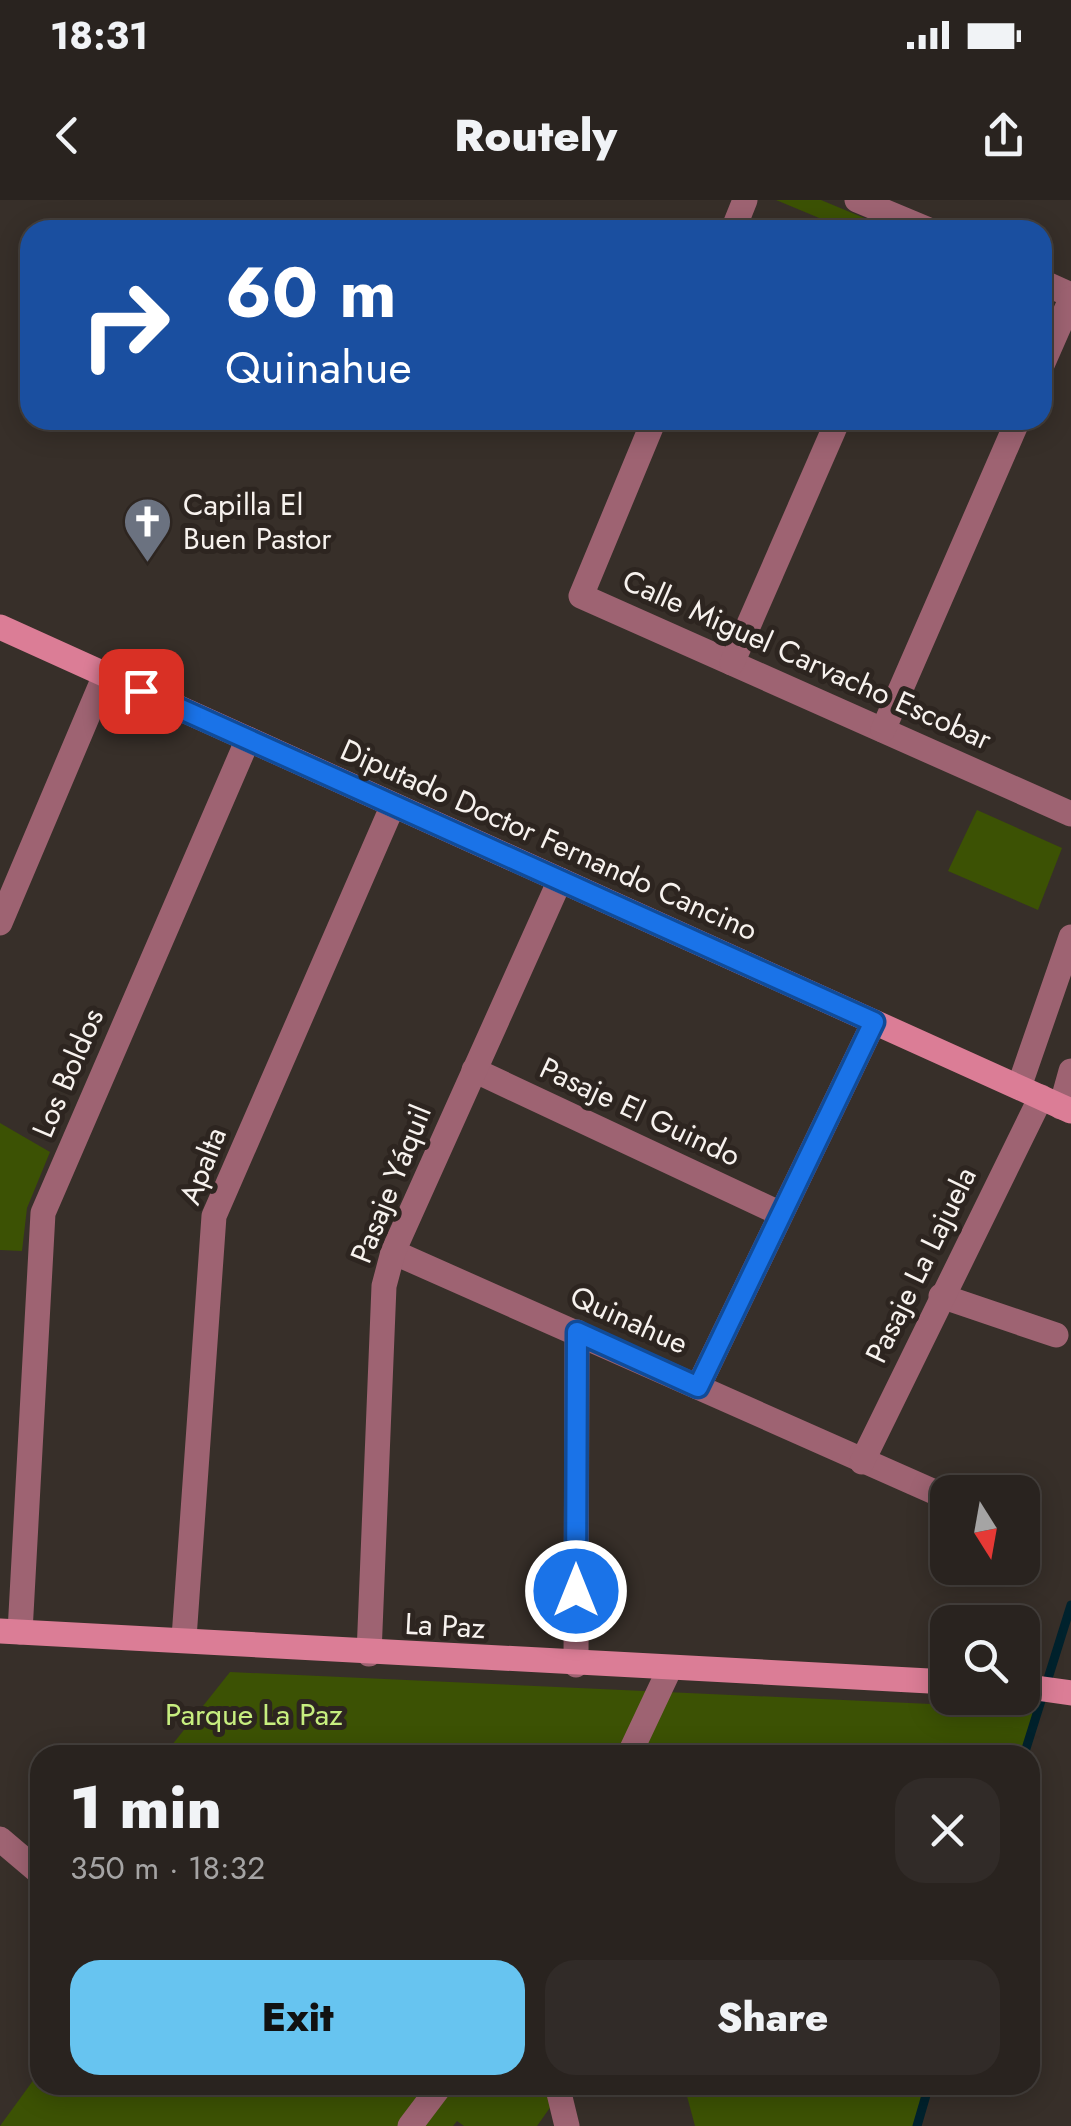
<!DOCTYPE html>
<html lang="en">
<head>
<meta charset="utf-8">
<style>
	:root { --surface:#29231f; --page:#312b28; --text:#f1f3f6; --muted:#a5a4a4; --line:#45403d; --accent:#67c4f0 }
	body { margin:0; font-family:Jost,sans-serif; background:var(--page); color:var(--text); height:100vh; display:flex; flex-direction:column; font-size:38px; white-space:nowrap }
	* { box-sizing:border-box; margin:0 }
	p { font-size:32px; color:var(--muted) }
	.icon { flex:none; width:55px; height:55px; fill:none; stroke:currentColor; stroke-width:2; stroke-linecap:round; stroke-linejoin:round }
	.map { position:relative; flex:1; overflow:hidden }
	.side { position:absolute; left:30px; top:1545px; width:1010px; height:350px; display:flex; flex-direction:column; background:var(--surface); border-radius:30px; box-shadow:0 5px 25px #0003,0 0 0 2px var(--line) }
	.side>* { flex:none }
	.hud { position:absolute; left:20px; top:20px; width:1032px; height:210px; border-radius:30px; box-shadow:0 5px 25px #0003,0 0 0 2px var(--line); background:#1a4fa0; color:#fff; overflow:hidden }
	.needle { width:65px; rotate:169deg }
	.controls { position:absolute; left:930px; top:1275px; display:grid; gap:20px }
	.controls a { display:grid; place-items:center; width:110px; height:110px; border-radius:20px; background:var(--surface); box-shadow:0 5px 25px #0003,0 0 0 2px var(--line); font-size:50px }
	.pin { position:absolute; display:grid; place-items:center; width:85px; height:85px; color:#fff; margin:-42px; border-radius:20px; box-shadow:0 5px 15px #0006 }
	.me { position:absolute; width:110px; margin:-55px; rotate:0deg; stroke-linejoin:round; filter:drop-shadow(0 0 8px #0008) }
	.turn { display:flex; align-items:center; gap:35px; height:210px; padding:0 40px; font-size:45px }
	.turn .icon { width:130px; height:130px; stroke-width:2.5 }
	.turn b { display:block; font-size:70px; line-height:85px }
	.round { display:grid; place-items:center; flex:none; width:105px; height:105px; border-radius:30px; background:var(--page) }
	.headline { display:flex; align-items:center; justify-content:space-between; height:170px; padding:0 40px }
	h1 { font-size:60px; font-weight:800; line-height:75px }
	.cta { display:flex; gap:20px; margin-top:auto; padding:20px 40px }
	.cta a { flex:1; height:115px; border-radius:30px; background:var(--accent); color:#111; font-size:40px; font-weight:800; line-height:115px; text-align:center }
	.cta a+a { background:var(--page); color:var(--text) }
	.status { display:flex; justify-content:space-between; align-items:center; height:70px; padding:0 50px; background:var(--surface); direction:ltr }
	.status svg { height:28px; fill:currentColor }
	header { display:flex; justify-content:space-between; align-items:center; height:130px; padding:0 40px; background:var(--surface); font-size:45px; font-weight:800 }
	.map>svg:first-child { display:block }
	.green { fill:#3c5204 }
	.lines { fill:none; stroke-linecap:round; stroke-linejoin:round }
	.stream { stroke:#00222d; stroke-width:9 }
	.street { stroke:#9e6372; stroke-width:25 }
	.secondary { stroke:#db7d96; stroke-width:25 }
	.route-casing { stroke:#114b97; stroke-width:25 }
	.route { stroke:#1a73e8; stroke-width:18 }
	.labels { text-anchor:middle; stroke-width:10; stroke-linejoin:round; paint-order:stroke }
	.poi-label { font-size:30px; fill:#f7f2ee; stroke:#2d2520; text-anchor:start }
	.street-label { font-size:30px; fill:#f7f2ee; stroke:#2d2520 }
	.park-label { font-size:30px; fill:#c7ee7f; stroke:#2d2520 }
</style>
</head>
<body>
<div class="status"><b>18:31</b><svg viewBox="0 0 49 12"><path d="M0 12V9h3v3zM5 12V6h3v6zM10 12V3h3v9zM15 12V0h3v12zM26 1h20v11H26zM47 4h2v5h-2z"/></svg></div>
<header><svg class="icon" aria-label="back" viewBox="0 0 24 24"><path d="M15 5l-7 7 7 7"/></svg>Routely<svg class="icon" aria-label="share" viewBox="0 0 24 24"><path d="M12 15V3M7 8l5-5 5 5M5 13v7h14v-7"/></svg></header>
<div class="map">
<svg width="1071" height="1926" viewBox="0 0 1071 1926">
	<rect width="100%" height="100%" fill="#372f29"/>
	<g class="green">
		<path d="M776 0H821L893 30H848Z"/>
		<path d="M977 610 1062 648 1038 710 948 671Z"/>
		<path d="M0 923 50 952 27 1008 22 1051 0 1050Z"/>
		<path d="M230 1472 1038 1509 1024 1555H164Z"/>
		<path d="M40 1871V1885H566L537 1926H464L457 1921 453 1926H0Z"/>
		<path d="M684 1885H929L917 1926H695Z"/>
	</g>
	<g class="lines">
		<g class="stream">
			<path d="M1024 1555 1071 1405"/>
			<path d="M917 1926 929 1885"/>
		</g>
		<g class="street">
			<path d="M857 0 929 30"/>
			<path d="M733 30 745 0"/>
			<path d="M1042 82 1071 95"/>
			<path d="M1042 165 1071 99"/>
			<path d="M654 220 581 396 1071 614"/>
			<path d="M732 463 838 220"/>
			<path d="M883 530 1018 220"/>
			<path d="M0 723 105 475"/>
			<path d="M474 870 779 1013"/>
			<path d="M1019 887 1071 737"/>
			<path d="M1061 907 1071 871"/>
			<path d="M393 1052 948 1298"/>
			<path d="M941 1096 1056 1135"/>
			<path d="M698 1187 874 822"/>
			<path d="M862 1262 1041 897"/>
			<path d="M1022 1329 1026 1331"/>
			<path d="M20 1432 43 1013 248 539"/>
			<path d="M184 1438 214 1016 393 605"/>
			<path d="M369 1454 384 1086 393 1052 560 680"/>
			<path d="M576 1465 577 1132"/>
			<path d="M629 1555 670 1468"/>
			<path d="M0 1639 40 1673"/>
			<path d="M557 1885 567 1926"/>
			<path d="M410 1926 441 1885"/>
		</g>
		<g class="secondary">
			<path d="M0 427 1071 911"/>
			<path d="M0 1431 948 1482"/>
			<path d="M1022 1486 1071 1493"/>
		</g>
	</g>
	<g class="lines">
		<defs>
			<path id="route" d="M141 491 874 822 698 1187 577 1132 576 1391"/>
		</defs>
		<use href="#route" class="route-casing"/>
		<use href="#route" class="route"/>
	</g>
	<defs>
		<symbol id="church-pin" viewBox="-11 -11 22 30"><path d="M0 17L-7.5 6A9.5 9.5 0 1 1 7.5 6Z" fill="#6b7280" stroke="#2d2520"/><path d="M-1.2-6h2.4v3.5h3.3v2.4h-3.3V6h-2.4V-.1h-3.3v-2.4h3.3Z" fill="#fff"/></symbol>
	</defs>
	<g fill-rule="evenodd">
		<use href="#church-pin" x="120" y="294" width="55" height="75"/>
	</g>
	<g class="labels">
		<g class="poi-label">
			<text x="183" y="315">Capilla El<tspan x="183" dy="34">Buen Pastor</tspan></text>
		</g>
		<g class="street-label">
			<text transform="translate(807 460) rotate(24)" y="10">Calle Miguel Carvacho Escobar</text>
			<text transform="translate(549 640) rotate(24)" y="10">Diputado Doctor Fernando Cancino</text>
			<text transform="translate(68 873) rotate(-67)" y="10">Los Boldos</text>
			<text transform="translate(640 912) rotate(25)" y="10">Pasaje El Guindo</text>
			<text transform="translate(203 966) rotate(-69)" y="10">Apalta</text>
			<text transform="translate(391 984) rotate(-68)" y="10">Pasaje Yáquil</text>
			<text transform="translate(921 1065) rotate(-64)" y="10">Pasaje La Lajuela</text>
			<text transform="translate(629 1120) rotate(24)" y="10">Quinahue</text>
			<text transform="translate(445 1426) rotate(3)" y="10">La Paz</text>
		</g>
		<g class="park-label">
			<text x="254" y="1525">Parque La Paz</text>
		</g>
	</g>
</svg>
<div class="controls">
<a><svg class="needle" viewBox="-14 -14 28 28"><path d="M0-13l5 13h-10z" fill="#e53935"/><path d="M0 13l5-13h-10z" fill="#a5a4a4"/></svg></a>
<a><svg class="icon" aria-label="search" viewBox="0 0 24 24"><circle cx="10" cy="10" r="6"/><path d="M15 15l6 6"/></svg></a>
</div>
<div class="pin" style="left:141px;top:491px;background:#d93025"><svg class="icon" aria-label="arrive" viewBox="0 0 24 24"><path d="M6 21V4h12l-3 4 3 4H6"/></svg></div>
<svg class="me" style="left:576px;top:1391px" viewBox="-20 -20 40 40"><circle r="17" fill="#1a73e8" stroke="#fff" stroke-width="3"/><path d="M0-11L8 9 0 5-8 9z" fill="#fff"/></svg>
<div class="hud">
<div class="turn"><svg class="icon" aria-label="right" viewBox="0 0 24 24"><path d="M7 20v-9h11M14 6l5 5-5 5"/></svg><div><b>60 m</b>Quinahue</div></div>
</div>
<section class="side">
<div class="headline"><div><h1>1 min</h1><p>350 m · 18:32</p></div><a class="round"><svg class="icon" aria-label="close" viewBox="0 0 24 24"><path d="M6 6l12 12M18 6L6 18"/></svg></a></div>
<div class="cta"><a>Exit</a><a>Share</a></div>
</section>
</div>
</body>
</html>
